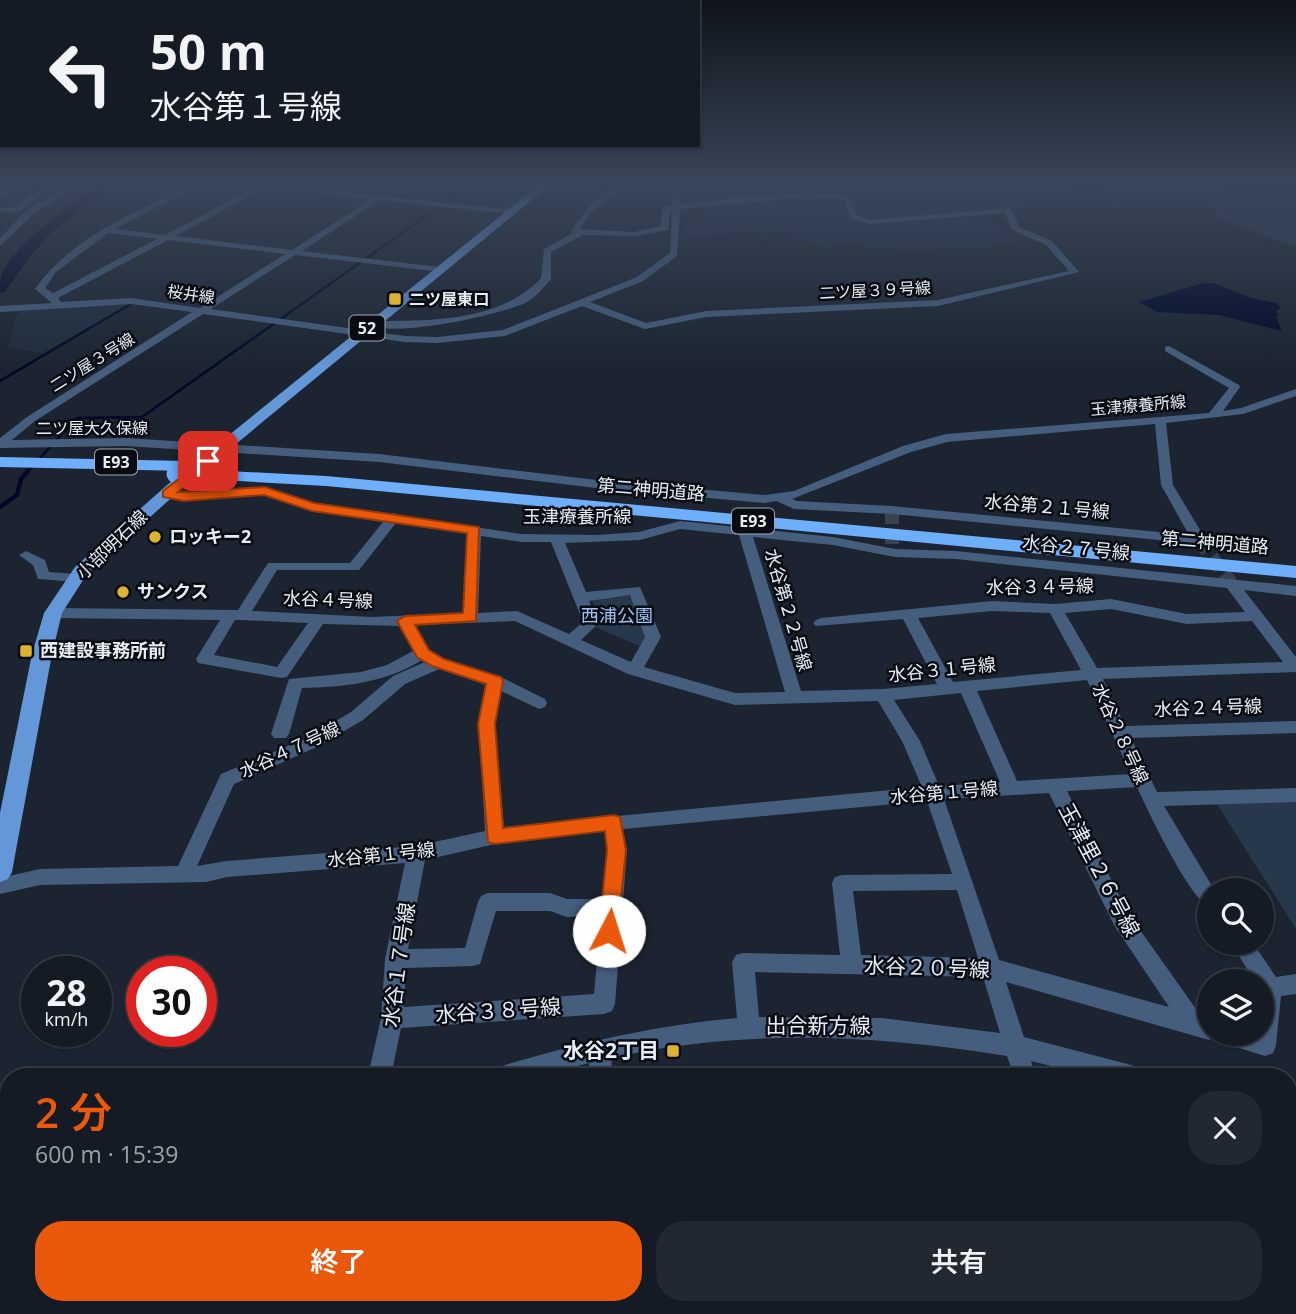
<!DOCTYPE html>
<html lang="ja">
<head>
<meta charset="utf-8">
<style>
	:root { --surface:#141b24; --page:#212831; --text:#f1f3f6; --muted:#9da1a6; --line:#333941; --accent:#ea580c }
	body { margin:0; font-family:"Open Sans","Noto Sans JP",sans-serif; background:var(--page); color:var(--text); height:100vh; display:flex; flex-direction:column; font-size:26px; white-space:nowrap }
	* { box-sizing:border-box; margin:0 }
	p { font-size:23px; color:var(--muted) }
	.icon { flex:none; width:38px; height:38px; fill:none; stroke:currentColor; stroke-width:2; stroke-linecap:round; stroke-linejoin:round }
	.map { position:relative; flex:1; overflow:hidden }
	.side { position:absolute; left:0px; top:1068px; width:1297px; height:247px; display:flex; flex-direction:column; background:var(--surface); border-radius:28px 28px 0 0; box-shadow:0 2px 5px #0004,0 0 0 2px var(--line) }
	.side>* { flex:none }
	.banner { position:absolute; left:0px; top:0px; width:700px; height:147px; box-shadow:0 2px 5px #0004,0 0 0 2px var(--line); background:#141b24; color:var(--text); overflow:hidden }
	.fabs { position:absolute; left:1197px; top:878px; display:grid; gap:14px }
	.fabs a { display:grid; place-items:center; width:77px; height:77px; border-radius:50%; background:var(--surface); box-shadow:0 2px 5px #0004,0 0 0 2px var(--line); font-size:35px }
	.speed { position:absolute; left:21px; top:956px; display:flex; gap:14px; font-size:35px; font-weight:700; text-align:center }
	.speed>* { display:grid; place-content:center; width:91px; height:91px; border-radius:50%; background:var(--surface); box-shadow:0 2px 5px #0004,0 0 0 2px var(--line); line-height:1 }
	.speed small { font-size:18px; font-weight:400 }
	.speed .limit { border:10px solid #d22; background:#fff; color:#111 }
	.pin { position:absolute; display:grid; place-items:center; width:60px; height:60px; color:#fff; margin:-30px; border-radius:14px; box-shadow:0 4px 10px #0006 }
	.me { position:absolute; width:77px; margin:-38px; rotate:5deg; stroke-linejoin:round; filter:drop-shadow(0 0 5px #0008) }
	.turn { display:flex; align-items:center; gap:24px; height:147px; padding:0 35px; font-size:32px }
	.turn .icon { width:91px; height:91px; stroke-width:2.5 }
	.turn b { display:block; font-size:49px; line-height:60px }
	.round { display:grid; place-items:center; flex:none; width:74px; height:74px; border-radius:28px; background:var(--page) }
	.summary { display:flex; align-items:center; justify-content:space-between; height:119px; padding:0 35px }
	h1 { font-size:42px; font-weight:600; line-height:52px; color:var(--accent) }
	.cta { display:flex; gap:14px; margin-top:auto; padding:14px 35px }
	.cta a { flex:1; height:80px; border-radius:28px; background:var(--accent); color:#fff; font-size:28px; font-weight:600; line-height:80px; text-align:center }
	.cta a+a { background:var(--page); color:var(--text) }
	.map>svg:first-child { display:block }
	.built { fill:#1f2d3e }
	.green { fill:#27384d }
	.water { fill:#000827 }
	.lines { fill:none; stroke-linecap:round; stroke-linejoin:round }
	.stream-far1 { stroke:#000827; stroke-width:2.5 }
	.stream { stroke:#000827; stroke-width:4.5 }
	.river { fill:#000827; fill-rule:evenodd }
	.minor-tunnel { stroke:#39424e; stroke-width:14; stroke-dasharray:14 7; stroke-linecap:butt }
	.minor { fill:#455e7d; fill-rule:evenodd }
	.major { fill:#6397d7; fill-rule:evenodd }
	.highway { fill:#6eaefb; fill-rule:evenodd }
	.highway-bridge { stroke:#6eaefb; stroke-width:19 }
	.route { fill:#ea580c; stroke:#983908; stroke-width:2 }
	.poi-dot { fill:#dcb233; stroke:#090d13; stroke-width:2.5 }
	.labels { text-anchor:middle; stroke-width:5; stroke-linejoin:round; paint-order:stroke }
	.far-street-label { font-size:16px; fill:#e6edf6; stroke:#090d13 }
	.far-poi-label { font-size:16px; font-weight:bold; fill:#e6edf6; stroke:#090d13; text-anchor:start }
	.shield { fill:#090d13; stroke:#a4aab2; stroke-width:2 }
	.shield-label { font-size:16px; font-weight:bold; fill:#e6edf6 }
	.street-label { font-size:18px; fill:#e6edf6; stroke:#090d13 }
	.poi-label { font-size:18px; font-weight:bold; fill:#e6edf6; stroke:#090d13; text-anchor:start }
	.park-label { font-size:18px; fill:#9ec5f5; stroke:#090d13 }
	.near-street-label { font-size:21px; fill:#e6edf6; stroke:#090d13 }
	.near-poi-label { font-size:21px; font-weight:bold; fill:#e6edf6; stroke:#090d13; text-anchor:end }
</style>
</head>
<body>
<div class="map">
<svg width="1296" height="1314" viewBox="0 0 1296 1314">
	<rect width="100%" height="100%" fill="#1b2430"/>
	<g class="built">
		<path d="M693 184H1000L1030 204 980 212 861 220 853 213 848 196 813 194 694 204 688 200Z"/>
		<path d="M801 197H835L852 220 860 222 968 215 998 223 1021 245 908 251 855 246 820 247 813 242 797 241 790 232 687 235 683 224 705 215 706 206Z"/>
		<path d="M131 303 43 353 8 348 16 317 22 309Z"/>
	</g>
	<g class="green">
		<path d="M1052 184H1091L1122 203 1076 193Z"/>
		<path d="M1216 184H1296V247L1220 219 1204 194 1227 189Z"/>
		<path d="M627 595 633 596 645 635 642 647 595 627 600 623 592 599Z"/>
		<path d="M1296 801V929L1217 804Z"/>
	</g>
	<path class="water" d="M1204 283H1214L1251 298 1277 303 1281 308 1276 311 1279 314 1276 316 1282 331 1219 315 1157 312 1139 302Z"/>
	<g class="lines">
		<g class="stream-far1">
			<path d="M0 381 129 305"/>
			<path d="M26 473 77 418 142 417 460 192"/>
		</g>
		<path class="stream" d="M0 507 17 495 21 479 28 471"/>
		<path class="river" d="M101 184H115L52 232 27 260 5 292 0 293C0 288 0 281 1 277 11 246 74 202 101 184Z"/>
		<g class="minor-tunnel">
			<path d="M892 510V544"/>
			<path d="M1199 540 1231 583"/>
		</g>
		<g class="minor">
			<path d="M17 184H26L0 199V194Z"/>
			<path d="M49 184H58L16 213 0 211V207L12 208Z"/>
			<path d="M71 184H80L32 215 0 246V238L26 211Z"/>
			<path d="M193 184H203L115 229 165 235 256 187 243 184H268L514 210 511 214 380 200 302 251 439 267 442 268V272L295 255 211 309 405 336 437 337 503 330 637 277 670 253 672 210H670L668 230 634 236 583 235 551 252V279C544 287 537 296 527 302 502 315 390 339 368 324L373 321C430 321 500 322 541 278L544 249 573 233 571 231C583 214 603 184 626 184L593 211 580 229 634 232 661 226 662 208 672 205 673 184H681L680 204C714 201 825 184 850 198L857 215 871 220 1008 208 1012 210 1019 227 1052 241 1079 272 938 306 706 317 645 329 582 306 505 336 437 343 405 342 203 314 35 421 12 440 126 438 379 454 596 480 765 495 794 491 903 446 946 434 1209 413 1229 388 1165 351V347L1169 346 1239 385 1240 387 1223 411 1241 408 1296 389V396L1243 414 1166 423 1173 485 1206 540 1199 544 892 514 794 509 776 501 765 503 596 488 379 462 126 446 0 448V438L27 417 192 312 131 304 0 312V306L52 303 35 289C72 236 137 212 193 184ZM265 188 371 199 292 250 176 236ZM808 197 840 199 844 201 851 219 871 224 1005 213 1012 230 1046 245 1069 271 938 300 706 311 646 323 590 302 643 281 677 256 680 209ZM108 233 157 239 53 293 45 288 56 272ZM168 240 285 254 200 308 131 298 61 302 58 298ZM1155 424 1161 485 1189 535 892 506 797 501 792 499 911 452 947 442Z"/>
			<path d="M265 487 314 503 389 514 394 513 400 516 521 534 596 535 639 532 680 521 833 537 895 549 956 551 1296 586V596L1244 590 1296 657V672L1103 679 1125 726 1296 721V733L1131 738 1157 792 1296 788V802L1164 806 1215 891H1209V906C1190 900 1147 809 1137 787L1067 791 1128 913 1201 1016 1209 1019V1034H1262V982H1255L1231 943H1253L1276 977 1296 974V994L1281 996 1276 1045 1273 1053 1265 1056 1220 1042 1217 1035 1209 1040 1006 982 1024 1037 1131 1065 1139 1068 1142 1076H1091L1031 1061 1036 1076H1014L1007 1056C876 1035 743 1028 612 1058L611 1076H589V1063L542 1076H494L497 1068 505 1065C582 1042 657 1025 737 1018L732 962 736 955 743 953 840 955 832 883 835 877 842 875 952 874 927 801 623 829 627 850 615 1004 612 1011 604 1014 401 1028 391 1076H368L381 1018 385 959 405 863 227 877 206 882 40 885 0 894V878L40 869 178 866 221 774 307 738 351 712 393 676 425 662 422 660C385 683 344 687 302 688L289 734 286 738H274L271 734 289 679 361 672 387 665 413 651 400 626 323 624 287 677 281 678 198 663 196 659 220 620 53 618 46 613 53 608 238 610 268 563H350L383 522 312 511 264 495 184 501 162 497 161 494 167 490 184 493ZM396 523 467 534 463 613 372 617 252 611 277 570H359ZM680 529 739 535 785 692 735 693 644 667 661 637 640 587 586 592 565 543 640 540ZM481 536 521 542H551L583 622 569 634 517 611 478 613ZM753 537 833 545 895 557 956 559 1227 588 1245 612 1187 614 1111 599 1055 604 992 601 821 618 816 620 813 623 816 626 903 619 937 684 883 689 801 691ZM630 595 645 637 631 662 581 640 599 623 589 601ZM1111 609 1187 624 1252 621 1283 662 1097 668 1065 613ZM992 611 1050 613 1081 670 953 682 918 618ZM235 620H242L308 623 277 667 214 655ZM515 621 628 674 735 705 878 701 902 741 922 787 504 827 495 725 501 691 539 709 545 707 547 703 545 699 501 677 444 659 428 650 415 625ZM439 669 486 684 479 725 485 831 416 846 227 861 197 866 234 784 319 746 363 720 405 684ZM1087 680 1131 774 1017 781 977 691ZM961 693 1000 782 939 786 920 741 894 700ZM1049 793 1114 925 1169 1007 999 960 944 799ZM605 831 607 850 603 899H567L550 893H488L481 896 478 902 465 948 408 949 425 860 495 844ZM957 890 978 958 861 955 853 891ZM496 911H550L567 917 601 916 594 994 404 1007 406 968 473 966 480 964ZM755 972 983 977 1000 1033 882 1018 759 1017Z"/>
			<path d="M26 551 45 560 49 572 76 574 83 578 76 582 38 579 33 565 19 555Z"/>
			<path d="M1288 1113 1296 1115V1139L1288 1137Z"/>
			<path d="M1296 1215V1241L1288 1242V1216Z"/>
			<path d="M9 1219V1245L0 1248V1222Z"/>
			<path d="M126 1306H154L152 1314H124Z"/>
			<path d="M234 1306H261V1314H233Z"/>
			<path d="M339 1306H366V1314H338Z"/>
			<path d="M449 1306H476L477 1314H449Z"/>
			<path d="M579 1306H606L607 1314H579Z"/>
			<path d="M696 1306H723L724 1314H696Z"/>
			<path d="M795 1306H822L823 1314H795Z"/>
			<path d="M890 1306H917L920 1314H892Z"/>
			<path d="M994 1306H1021L1024 1314H996Z"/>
			<path d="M1084 1306H1111L1114 1314H1086Z"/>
		</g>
		<path class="major" d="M540 184H551L179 491 87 574 62 613 52 654 12 872 8 879 0 882V813L32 654 44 613 75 567 167 485Z"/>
		<g class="highway">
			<path d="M0 457 186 461 194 466 186 471 0 467Z"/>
			<path d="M209 470 326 476 1296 566V578L326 486 203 479V471Z"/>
		</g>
		<path class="highway-bridge" d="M176 474 209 475"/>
	</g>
	<linearGradient id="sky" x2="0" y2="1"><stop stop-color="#0f141a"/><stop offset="0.5" stop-color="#394559"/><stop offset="1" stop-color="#394559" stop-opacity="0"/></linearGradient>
	<rect width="1296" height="368" fill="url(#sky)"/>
	<path class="route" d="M208 457 213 458V464L178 492 265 487 314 503 479 527 476 621 415 625 429 650 444 659 501 677 503 681 495 724 503 828 614 815 620 817 626 850 617 938 609 940 602 938 599 931 607 850 605 831 495 844 488 842 478 724 486 684 432 666 417 657 397 621 405 616 463 613 467 533 312 511 264 495 184 501 163 497V491Z"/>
	<g class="poi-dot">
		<rect x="388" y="292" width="14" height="14" rx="3.5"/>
		<circle cx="155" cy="537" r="7"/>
		<circle cx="123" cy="592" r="7"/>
		<rect x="19" y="644" width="14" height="14" rx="3.5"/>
		<rect x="666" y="1044" width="14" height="14" rx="3.5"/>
	</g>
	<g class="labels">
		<g class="far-street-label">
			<text transform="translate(875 290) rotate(-3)" y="6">二ツ屋３９号線</text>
			<text transform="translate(191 294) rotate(8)" y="6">桜井線</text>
			<text transform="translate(92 362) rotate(-32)" y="6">二ツ屋３号線</text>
			<text transform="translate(1138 405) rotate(-5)" y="6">玉津療養所線</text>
			<text x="92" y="434">二ツ屋大久保線</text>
		</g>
		<g class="far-poi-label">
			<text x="409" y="305">二ツ屋東口</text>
		</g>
		<g class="shield">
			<rect x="349.5" y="315.5" width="35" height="25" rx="5"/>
			<rect x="95" y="449.5" width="42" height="25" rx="5"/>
			<rect x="732" y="508.5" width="42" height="25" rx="5"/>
		</g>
		<g class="shield-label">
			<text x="367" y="334">52</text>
			<text x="116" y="468">E93</text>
			<text x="753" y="527">E93</text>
		</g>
		<g class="street-label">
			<text transform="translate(651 490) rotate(5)" y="6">第二神明道路</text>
			<text transform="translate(1047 507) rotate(5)" y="6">水谷第２１号線</text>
			<text x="577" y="523">玉津療養所線</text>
			<text transform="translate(1215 543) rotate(5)" y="6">第二神明道路</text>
			<text transform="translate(112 545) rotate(-44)" y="6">小部明石線</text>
			<text transform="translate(1076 548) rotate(6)" y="6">水谷２７号線</text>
			<text transform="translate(1040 587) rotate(-1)" y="6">水谷３４号線</text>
			<text transform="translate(328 600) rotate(2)" y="6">水谷４号線</text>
			<text transform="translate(788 610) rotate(74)" y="6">水谷第２２号線</text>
			<text transform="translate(942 670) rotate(-6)" y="6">水谷３１号線</text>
			<text transform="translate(1208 708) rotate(-2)" y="6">水谷２４号線</text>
			<text transform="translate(1120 734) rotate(65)" y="6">水谷２８号線</text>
			<text transform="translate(290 750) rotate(-25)" y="6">水谷４７号線</text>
			<text transform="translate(944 793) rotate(-5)" y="6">水谷第１号線</text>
			<text transform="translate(381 855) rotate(-6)" y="6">水谷第１号線</text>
		</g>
		<g class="poi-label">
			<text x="169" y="543">ロッキー2</text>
			<text x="137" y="598">サンクス</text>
			<text x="40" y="657">西建設事務所前</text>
		</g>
		<g class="park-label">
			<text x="617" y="622">西浦公園</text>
		</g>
		<g class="near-street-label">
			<text transform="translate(1099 870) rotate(62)" y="7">玉津里２６号線</text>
			<text transform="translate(399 965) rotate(-82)" y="7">水谷１７号線</text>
			<text transform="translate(927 968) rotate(2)" y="7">水谷２０号線</text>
			<text transform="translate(498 1011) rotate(-4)" y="7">水谷３８号線</text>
			<text x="818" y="1033">出合新方線</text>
		</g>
		<g class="near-poi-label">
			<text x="659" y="1058">水谷2丁目</text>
		</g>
	</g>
</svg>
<div class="fabs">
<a><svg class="icon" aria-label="search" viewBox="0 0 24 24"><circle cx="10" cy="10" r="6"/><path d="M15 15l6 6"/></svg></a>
<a><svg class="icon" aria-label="layers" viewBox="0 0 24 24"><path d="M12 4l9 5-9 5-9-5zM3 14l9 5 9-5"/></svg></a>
</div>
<div class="speed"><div>28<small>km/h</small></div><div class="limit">30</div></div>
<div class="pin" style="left:208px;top:461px;background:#d93025"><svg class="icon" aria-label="arrive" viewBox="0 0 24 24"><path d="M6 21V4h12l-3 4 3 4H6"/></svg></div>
<svg class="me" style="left:609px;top:931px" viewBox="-20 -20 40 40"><circle r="19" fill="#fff"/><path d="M0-13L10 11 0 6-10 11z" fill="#ea580c"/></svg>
<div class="banner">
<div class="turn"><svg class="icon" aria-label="left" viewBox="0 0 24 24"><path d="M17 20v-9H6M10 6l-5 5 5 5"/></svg><div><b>50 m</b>水谷第１号線</div></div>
</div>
<section class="side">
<div class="summary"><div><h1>2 分</h1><p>600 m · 15:39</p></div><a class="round"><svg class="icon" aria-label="close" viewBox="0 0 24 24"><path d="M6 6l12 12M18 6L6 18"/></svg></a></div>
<div class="cta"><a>終了</a><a>共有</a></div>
</section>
</div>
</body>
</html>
